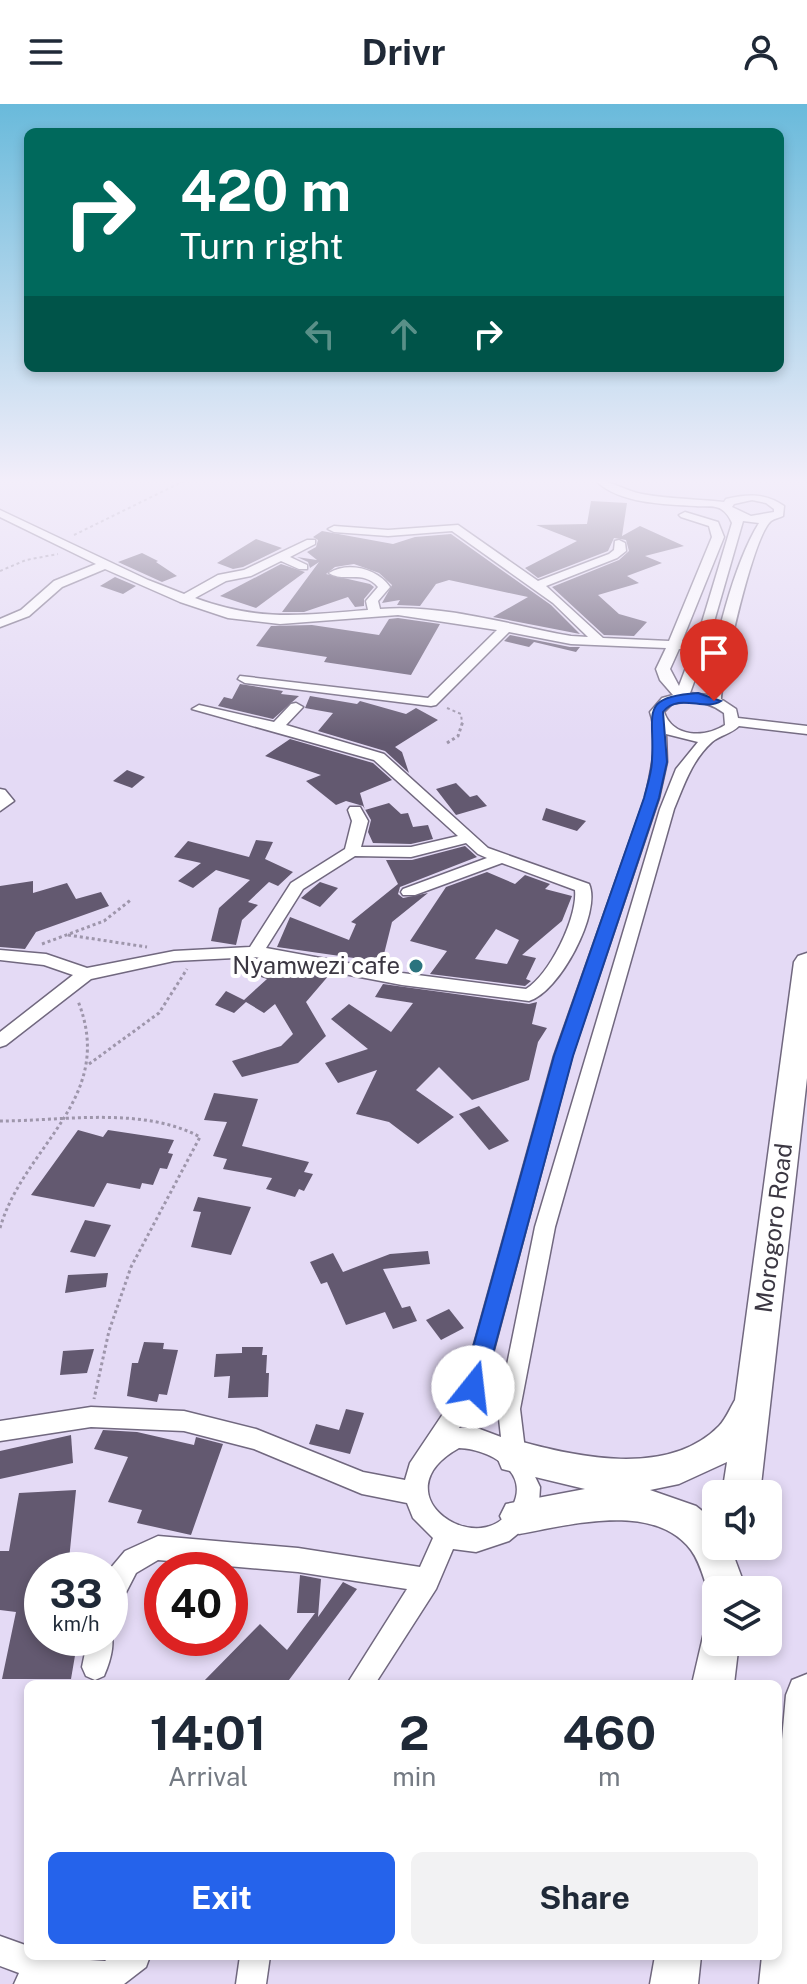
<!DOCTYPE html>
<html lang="en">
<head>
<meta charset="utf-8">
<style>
	:root { --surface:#fff; --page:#f2f2f3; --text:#1f2937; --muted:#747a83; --accent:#2563eb }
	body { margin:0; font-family:"Public Sans",sans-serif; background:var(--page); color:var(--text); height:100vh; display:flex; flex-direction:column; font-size:30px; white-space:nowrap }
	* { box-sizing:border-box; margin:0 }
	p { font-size:26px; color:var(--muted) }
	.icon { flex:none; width:44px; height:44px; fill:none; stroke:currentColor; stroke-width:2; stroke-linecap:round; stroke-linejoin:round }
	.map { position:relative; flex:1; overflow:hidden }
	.sheet { position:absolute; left:24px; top:1576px; width:758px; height:280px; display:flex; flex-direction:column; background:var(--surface); border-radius:12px; box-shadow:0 4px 12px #0003 }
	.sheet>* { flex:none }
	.hud { position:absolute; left:24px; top:24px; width:760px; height:244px; border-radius:12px; box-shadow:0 4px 12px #0003; background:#00695c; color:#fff; overflow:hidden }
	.tools { position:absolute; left:702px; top:1376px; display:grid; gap:16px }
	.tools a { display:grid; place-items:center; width:80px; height:80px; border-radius:12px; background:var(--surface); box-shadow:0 4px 12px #0003; font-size:40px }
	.speed { position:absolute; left:24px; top:1448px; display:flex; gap:16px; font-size:40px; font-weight:700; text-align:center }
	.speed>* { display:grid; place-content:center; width:104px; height:104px; border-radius:50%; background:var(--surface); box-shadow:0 4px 12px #0003; line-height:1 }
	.speed small { font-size:20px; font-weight:400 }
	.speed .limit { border:12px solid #d22; background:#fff; color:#111 }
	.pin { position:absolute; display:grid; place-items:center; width:68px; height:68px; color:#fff; margin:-82px -34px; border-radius:50% 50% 50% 0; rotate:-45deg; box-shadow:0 0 8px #0007 }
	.pin .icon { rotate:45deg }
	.me { position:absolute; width:88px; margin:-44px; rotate:16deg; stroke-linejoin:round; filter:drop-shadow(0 0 6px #0008) }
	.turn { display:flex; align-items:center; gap:28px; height:168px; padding:0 24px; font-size:36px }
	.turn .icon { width:104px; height:104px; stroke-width:2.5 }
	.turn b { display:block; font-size:56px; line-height:68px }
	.lanes { display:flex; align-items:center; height:76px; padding:0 24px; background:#0003; justify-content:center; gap:40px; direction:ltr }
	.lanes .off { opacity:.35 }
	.eta { display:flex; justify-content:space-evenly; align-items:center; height:136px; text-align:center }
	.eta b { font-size:48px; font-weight:700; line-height:56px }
	.action { display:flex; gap:16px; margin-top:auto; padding:16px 24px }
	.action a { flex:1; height:92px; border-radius:12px; background:var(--accent); color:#fff; font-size:32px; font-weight:700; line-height:92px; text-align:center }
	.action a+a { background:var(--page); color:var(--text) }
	header { display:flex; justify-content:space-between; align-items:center; height:104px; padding:0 24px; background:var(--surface); font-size:36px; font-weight:700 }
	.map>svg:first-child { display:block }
	.building { fill:#635970; fill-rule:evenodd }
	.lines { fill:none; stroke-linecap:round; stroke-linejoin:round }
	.minor-casing { stroke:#71687f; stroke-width:3 }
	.highway-casing { stroke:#71687f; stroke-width:3 }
	.path-far1 { stroke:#9e96ab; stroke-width:2; stroke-dasharray:3 3; stroke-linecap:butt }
	.path { stroke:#9e96ab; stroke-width:3; stroke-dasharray:3 3; stroke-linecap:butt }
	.minor { fill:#fff; fill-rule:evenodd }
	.highway { fill:#fff; fill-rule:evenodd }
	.route { fill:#2563eb; stroke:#184099; stroke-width:2 }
	.poi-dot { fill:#2b737e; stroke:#fff; stroke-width:3 }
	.labels { text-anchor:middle; stroke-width:8; stroke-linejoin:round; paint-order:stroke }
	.poi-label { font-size:24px; fill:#3b3742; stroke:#fff; text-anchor:end }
	.street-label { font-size:24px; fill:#3b3742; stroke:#fff }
</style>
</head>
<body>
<header><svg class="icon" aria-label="menu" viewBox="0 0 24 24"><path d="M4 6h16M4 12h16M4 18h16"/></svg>Drivr<svg class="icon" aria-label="person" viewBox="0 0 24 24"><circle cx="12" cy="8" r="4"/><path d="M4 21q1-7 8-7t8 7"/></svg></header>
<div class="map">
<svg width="807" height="1880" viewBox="0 0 807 1880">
	<rect width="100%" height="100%" fill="#e4daf5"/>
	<g class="building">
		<path d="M591 397 627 399 622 432 640 422 684 442 645 452 662 459 627 472 639 479 598 491 619 510 647 518 634 532 604 531 552 483 619 456 629 447 626 436 614 434 608 447 538 474 525 464 577 437 536 421 587 420Z"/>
		<path d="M322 427 393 440 415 433 451 430 551 501 580 530 493 513 528 493 449 476 436 480 420 502 397 501 400 496 382 499 392 481 379 469 354 460 335 463 326 470 370 480 374 483 364 495V502L355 503 348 493 304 508H282L319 458 310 464 308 458 297 453 317 456 307 448 316 443 318 436 313 433Z"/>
		<path d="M256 435 282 444 243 463 233 465 217 459Z"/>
		<path d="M142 449 158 457 156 458 177 472 162 478 118 458Z"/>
		<path d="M281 460 305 468 256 504 220 492Z"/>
		<path d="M115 473 136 482 123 490 100 482Z"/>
		<path d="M398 514 440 520 411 571 324 558 327 553 256 542 271 522 312 521 379 531 389 515Z"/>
		<path d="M510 531 570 543H580L576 548 534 538 529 543 504 537Z"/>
		<path d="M240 580 283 587 281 590 299 592 273 615 218 602 224 593 232 595Z"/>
		<path d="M310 592 357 600 360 597 406 610 416 604 438 616 395 643 402 648 409 669 385 647 318 627 333 609 305 604Z"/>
		<path d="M290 635 373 659 392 676 360 689 365 706 389 699 401 710 408 709 413 723 428 721 433 735 411 740 373 739 368 728 371 716 363 702 346 697 336 701 306 677 321 671 265 652Z"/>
		<path d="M127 666 145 673 132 684 113 677Z"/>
		<path d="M456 679 470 693 477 691 487 702 456 711 436 685Z"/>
		<path d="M546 704 586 717 577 727 542 716Z"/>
		<path d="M256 736 273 738 265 755 293 768 278 782 269 778 248 798 258 801 242 816 236 841 211 837 219 804 250 776 216 766 193 784 178 777 201 759 174 753 188 737 249 753Z"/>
		<path d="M465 742 477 753 400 783 398 790 403 794 428 789 392 818 382 858 277 843 290 813 349 836 356 820 351 818 398 780 386 756H412Z"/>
		<path d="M487 768 515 780 525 771 550 780 545 785 572 792 562 817 522 851 536 854 526 875 531 877 525 882 430 870 447 847 410 837 446 783ZM496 825 519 836 507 860 475 855Z"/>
		<path d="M33 777V789L67 779 76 795 101 788 109 802 36 828 25 845 0 843V782Z"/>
		<path d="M320 778 338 784 320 803 301 794Z"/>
		<path d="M253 856 330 870 306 898 326 932 298 959 242 973 232 957 281 942 293 930 275 900 264 909 246 898 234 909 215 901 226 887 244 896 267 875 243 867Z"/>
		<path d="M383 880 529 900 537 898 532 920 547 924 538 938 529 976 472 996 439 963 416 986 454 1013 418 1040 389 1018 356 1010 377 966 338 979 325 959 368 945 331 915 349 900 391 928 413 899 375 893Z"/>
		<path d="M214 989 258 995 242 1042 309 1058 304 1068 313 1070 304 1087 299 1085 295 1093 266 1085 272 1074 223 1065 227 1055 213 1052 227 1018 204 1016Z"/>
		<path d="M479 1002 509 1037 489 1046 459 1010Z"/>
		<path d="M78 1026 103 1033 108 1026 174 1036 168 1049 173 1050 167 1065 160 1064 153 1081 142 1079 140 1085 107 1079 94 1103 31 1091Z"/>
		<path d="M198 1093 251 1103 231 1151 191 1143 201 1108 193 1107Z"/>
		<path d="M85 1116 111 1121 95 1153 70 1148Z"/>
		<path d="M428 1147 430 1160 383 1165 402 1204 410 1202 417 1217 393 1225 385 1208 346 1221 327 1178 321 1180 310 1158 333 1149 343 1168 390 1150Z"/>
		<path d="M108 1169 106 1183 65 1189 68 1171Z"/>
		<path d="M449 1205 464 1224 441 1236 426 1216Z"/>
		<path d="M144 1238 164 1239 163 1245 178 1246 167 1291 159 1290 157 1298 127 1292 132 1259H138Z"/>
		<path d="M242 1243H263L262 1251H267L266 1269H269L268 1293 228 1294 230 1272 214 1273 216 1250 242 1249Z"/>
		<path d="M94 1245 87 1269 60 1271 63 1247Z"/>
		<path d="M346 1305 364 1309 350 1350 309 1340 316 1320 339 1326Z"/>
		<path d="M103 1326 137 1328 194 1341 196 1333 223 1340 191 1431 137 1419 142 1406 108 1398 128 1353 94 1345Z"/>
		<path d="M71 1331 73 1359 0 1375V1347Z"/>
		<path d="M76 1386 68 1466H42V1534H78L71 1575H2L16 1508 0 1506V1447H9L19 1389Z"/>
		<path d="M300 1471 321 1475 318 1513 343 1478 357 1485 286 1580H201L260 1520 287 1546 315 1509H297Z"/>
	</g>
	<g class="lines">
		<defs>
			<g id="minor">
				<path d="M595 376C611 376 625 387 642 390 669 395 697 395 724 398L726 395C748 390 765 389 784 402L783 412C779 414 775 414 771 417 753 432 723 567 721 595L736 605 738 614 807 622V630L739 622C731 630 720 631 712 638 692 656 684 681 674 705L555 1123 520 1305 526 1354 540 1383 539 1399 526 1423 509 1437 476 1448 453 1445 436 1485 375 1580H347L407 1485 298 1468 158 1456 136 1469 119 1502 110 1505 109 1466 125 1447 158 1432 298 1444 420 1463 433 1434 413 1414 407 1399 362 1390 254 1345 184 1327 91 1323 0 1337V1317L91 1303 184 1307 256 1325 363 1368 405 1376 410 1359 463 1280 554 952 645 694C651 668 659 634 650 608L662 594 673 591 660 576 656 565 666 544 571 540 509 528 436 601 431 602 245 579 238 575 240 572 428 594 497 526 398 511 280 520 228 514 180 498 105 465 62 483 29 512 0 523V515L21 506 54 477 96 460 0 413V406L148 476 184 490 218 471 244 466 307 436H315V440L290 453 307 461V465H299L281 457 251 472 226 477 195 494C260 518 302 511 368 506L366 497 378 483C363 465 344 479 329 469 348 457 378 465 390 483L378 497 380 505C443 500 510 521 571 532L588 533 553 499 452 427 388 432 334 428 328 425 334 422 388 426 458 421 538 477 609 450 614 446 615 437 619 436 625 439 626 447 617 454 546 482 603 534 669 537 712 433 709 422 681 413 679 411 685 408 718 418 724 433 682 537 696 538 732 419C730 414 726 408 721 405 715 401 703 403 696 402 664 400 619 400 595 376ZM752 396 766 399 774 405V408L751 412 732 403 734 400ZM743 417 759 419C734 459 712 544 708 591L690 589 707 542ZM679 545H693L679 582 670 565ZM689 597C703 597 713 601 724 609L725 621C705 634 673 634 664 608L672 600ZM666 630 698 638 676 665 660 705 535 1123 498 1305 501 1333 477 1324H459L484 1283 572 952 659 694 667 658ZM459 1344C487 1345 530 1366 513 1401 484 1461 375 1391 459 1344Z"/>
				<path d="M296 599 303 603 286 621 384 650 488 744 589 780C602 808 559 889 529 897L402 881 255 853 174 857 91 875 6 941 0 943V928L73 871 44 861 0 856V846L46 850 87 864 174 847 250 843 291 779 345 745 352 717 348 706 350 703H360L368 717 361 743H411L458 732 374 656 192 605 199 601 274 618 291 600ZM466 739 478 750 487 754 403 785 401 788 403 791H415L502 759 575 786C578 813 550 870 526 885L402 869 266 844 303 785 355 752 411 753Z"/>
				<path d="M0 685 5 686 14 697 0 707Z"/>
				<path d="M110 1525C116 1539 110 1558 104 1572L95 1576 86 1572 82 1563 88 1534H110Z"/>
				<path d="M0 1832 28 1842V1852L105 1857 111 1852H150L146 1863 124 1880H14L19 1869 0 1862Z"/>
				<path d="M240 1852H270L266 1880H236Z"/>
			</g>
			<g id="highway">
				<path d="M807 849V974L760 1390H722L727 1358 679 1380 650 1386 696 1402 716 1418V1442H730L746 1485 716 1486V1500L712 1498C705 1481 702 1461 691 1446 654 1397 570 1421 519 1430L506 1424 500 1412 506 1400 585 1385 502 1365 497 1353 502 1341 515 1336C576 1353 668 1374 719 1322 726 1315 730 1304 735 1296L794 858 798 852Z"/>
				<path d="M716 1519V1538H739L734 1580H692L705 1524Z"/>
				<path d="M807 1570V1880H759L762 1852H778V1680L786 1591 792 1576Z"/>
				<path d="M655 1852H701L698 1880H650Z"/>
			</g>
		</defs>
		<use href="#minor" class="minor-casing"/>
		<use href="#highway" class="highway-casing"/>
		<g class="path-far1">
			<path d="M74 431 186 376"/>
			<path d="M0 467 26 456 58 450"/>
			<path d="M447 604 461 610 462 619"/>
		</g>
		<g class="path">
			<path d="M447 639 458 632 463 617"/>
			<path d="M68 831 147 843"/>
			<path d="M42 840 104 817 132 795"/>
			<path d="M89 960 159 909 187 865"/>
			<path d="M0 1017C63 1017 143 1002 200 1033L131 1163 109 1227 94 1295"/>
			<path d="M0 1124C24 1041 117 995 78 897"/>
		</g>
		<use href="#minor" class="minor"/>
		<use href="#highway" class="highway"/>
	</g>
	<linearGradient id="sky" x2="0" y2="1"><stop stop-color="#69badb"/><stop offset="0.59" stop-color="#f3eefa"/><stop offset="1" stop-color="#f3eefa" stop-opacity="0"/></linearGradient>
	<rect width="807" height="639" fill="url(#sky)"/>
	<path class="route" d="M698 589 721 597C705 608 679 588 663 608L667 658 659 694 573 952 484 1283 481 1290 473 1292 465 1290 462 1283 554 952 644 694C647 682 652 668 652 656 655 609 638 593 698 589Z"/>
	<circle class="poi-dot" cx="416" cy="862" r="8"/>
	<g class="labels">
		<g class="poi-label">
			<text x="400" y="870">Nyamwezi cafe</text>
		</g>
		<g class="street-label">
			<text transform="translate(774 1124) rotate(-83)" y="8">Morogoro Road</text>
		</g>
	</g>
</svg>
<div class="tools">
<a><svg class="icon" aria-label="sound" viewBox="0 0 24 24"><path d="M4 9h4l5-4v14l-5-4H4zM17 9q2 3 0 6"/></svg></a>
<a><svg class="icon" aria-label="layers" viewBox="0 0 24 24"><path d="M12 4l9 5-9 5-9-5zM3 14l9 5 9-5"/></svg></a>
</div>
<div class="speed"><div>33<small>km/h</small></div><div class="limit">40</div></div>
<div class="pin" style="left:714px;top:597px;background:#d93025"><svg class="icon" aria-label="arrive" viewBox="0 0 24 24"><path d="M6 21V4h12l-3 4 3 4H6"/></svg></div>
<svg class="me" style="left:473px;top:1283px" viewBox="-20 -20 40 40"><circle r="19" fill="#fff"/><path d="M0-13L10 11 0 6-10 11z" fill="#2563eb"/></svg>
<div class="hud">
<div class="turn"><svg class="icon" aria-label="right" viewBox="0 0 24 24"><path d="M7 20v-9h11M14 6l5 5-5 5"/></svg><div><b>420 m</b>Turn right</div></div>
<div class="lanes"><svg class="icon off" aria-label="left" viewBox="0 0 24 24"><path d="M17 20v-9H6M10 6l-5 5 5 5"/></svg><svg class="icon off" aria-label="ahead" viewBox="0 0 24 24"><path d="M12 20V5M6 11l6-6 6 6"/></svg><svg class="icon" aria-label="right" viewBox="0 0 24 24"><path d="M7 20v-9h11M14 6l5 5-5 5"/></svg></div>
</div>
<section class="sheet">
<div class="eta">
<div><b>14:01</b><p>Arrival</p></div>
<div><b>2</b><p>min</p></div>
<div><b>460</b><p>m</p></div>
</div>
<div class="action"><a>Exit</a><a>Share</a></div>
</section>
</div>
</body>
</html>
